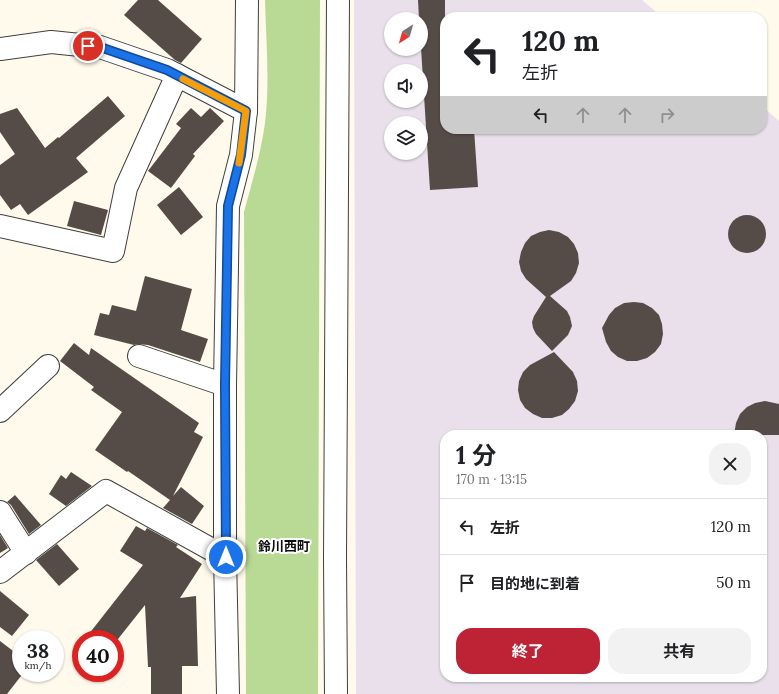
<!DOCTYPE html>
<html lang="ja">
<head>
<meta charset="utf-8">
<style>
	:root { --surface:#fff; --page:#f2f2f2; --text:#202124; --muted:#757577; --line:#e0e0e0; --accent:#bd2335 }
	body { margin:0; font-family:Lora,"Noto Sans JP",serif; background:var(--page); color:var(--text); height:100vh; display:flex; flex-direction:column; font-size:15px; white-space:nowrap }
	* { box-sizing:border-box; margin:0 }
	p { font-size:13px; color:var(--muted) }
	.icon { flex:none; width:22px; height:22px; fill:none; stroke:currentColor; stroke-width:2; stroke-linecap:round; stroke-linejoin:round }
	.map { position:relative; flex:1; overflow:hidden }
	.sheet { position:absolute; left:440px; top:430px; width:327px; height:252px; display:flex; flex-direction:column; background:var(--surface); border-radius:16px; box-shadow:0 1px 3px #0004 }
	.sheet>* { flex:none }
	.top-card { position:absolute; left:440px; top:12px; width:327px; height:122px; border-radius:16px; box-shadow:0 1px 3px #0004; background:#fff; color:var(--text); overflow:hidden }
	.needle { width:26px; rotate:217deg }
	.tools { position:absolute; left:384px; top:12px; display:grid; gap:8px }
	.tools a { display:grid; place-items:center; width:44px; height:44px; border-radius:50%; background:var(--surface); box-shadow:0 1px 3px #0004; font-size:20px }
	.speed { position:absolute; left:12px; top:630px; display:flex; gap:8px; font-size:20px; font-weight:700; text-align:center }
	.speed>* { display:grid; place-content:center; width:52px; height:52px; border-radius:50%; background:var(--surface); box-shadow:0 1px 3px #0004; line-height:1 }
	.speed small { font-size:10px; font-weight:400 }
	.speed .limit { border:6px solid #d22; background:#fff; color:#111 }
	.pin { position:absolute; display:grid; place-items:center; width:34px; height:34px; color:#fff; margin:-17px; border:2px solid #fff; border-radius:50%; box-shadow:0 1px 4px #0007 }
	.me { position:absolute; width:44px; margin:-22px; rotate:0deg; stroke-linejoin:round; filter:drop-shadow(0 0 3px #0008) }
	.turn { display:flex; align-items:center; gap:14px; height:84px; padding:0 16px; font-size:18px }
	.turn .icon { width:52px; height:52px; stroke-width:2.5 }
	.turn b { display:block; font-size:28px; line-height:34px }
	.lanes { display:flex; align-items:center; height:38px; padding:0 16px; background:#0003; justify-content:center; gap:20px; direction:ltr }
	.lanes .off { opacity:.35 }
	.round { display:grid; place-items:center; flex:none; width:42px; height:42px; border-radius:16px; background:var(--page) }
	.overview { display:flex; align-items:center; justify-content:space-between; height:68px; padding:0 16px }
	h1 { font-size:24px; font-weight:700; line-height:30px }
	.action { display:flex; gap:8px; margin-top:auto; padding:8px 16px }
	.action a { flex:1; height:46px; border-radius:16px; background:var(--accent); color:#fff; font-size:16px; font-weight:700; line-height:46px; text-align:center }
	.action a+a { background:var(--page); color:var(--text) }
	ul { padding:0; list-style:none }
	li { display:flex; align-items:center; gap:12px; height:56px; padding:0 16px; border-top:1px solid var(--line) }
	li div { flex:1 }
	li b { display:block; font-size:15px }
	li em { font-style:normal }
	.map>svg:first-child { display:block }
	.industrial { fill:#e9e0eb; fill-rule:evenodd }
	.forest { fill:#b9da94 }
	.building { fill:#554c48 }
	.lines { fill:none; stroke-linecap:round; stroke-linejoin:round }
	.minor-casing { stroke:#3f3f3f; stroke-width:24 }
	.tertiary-casing { stroke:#3f3f3f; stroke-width:24 }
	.minor { stroke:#fff; stroke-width:22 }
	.tertiary { stroke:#fff; stroke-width:22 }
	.route-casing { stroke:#114b97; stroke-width:10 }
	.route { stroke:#1a73e8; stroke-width:7 }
	.slow { stroke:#f59e0b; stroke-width:7 }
	.labels { text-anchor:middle; stroke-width:4; stroke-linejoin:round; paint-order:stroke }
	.quarter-label { font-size:13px; font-weight:bold; fill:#0c0c0c; stroke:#fff }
</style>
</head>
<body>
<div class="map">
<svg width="779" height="694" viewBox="0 0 779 694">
	<rect width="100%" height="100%" fill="#fffaeb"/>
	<path class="industrial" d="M354 0H642L662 17H445V129H762V106L779 121V694H356ZM391 19H421V49H391ZM391 71H421V101H391ZM391 123H421V153H391ZM445 435H762V677H445Z"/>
	<path class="forest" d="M265 0H320L318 694H246L244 212C252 182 261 153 265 123 270 82 266 41 265 0Z"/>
	<g class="building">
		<path d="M138 0H158L202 39 181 63 175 60 124 15Z"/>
		<path d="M418 0H445V129H474L478 187 430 190 421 48V19H419Z"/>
		<path d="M108 96 125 116 76 158 88 172 28 215 20 204 11 210 0 195V165L15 154 0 132V114L17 108 45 148 58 137 59 138Z"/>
		<path d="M191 108 201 117 210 108 224 121 193 154 195 156 171 188 148 171 181 128 176 124Z"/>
		<path d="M179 187 203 217 181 235 157 205Z"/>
		<path d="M74 201 108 210 101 235 67 226Z"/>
		<circle cx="747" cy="234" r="19"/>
		<path d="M549 230 559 232 568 237 574 244 578 253 579 263 576 273 571 281 550 296 567 311 570 317 572 326 568 335 552 351 536 334 533 328 532 322 534 316 546 297 526 279 521 271 519 262 521 252 525 243 531 236 540 232Z"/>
		<path d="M145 276 192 289 181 330 208 339 200 362 148 345 137 344 134 345 94 335 100 313 109 315 112 305 136 311Z"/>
		<path d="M634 302 643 303 652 308 659 315 662 324 663 334 661 344 655 352 647 358 637 361H627L618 357 611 351 606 342 602 328 609 315 615 308 624 303Z"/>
		<path d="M74 343 89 355 91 348 199 423 194 432 203 437 173 496 181 487 204 506 192 524 163 508 170 500 128 471 127 472 95 450 122 412 91 390 94 387 60 361Z"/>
		<path d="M554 352 573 372 577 381 578 391 575 401 569 409 562 415 552 418H542L533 414 525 408 520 400 518 390 519 381 523 372 530 365Z"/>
		<path d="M765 401 779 404V435H734L736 423 740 414 747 407 755 403Z"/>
		<path d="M71 472 92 486 66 506 49 494 61 475 66 479Z"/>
		<path d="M15 495 41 525 29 534 11 505 7 502Z"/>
		<path d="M136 526 145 531 147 528 178 545 176 547 202 564 180 598 196 596 198 666H182V694H151V667H148L145 605 118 639H85L143 565 120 551Z"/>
		<path d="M0 535 8 548 0 553Z"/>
		<path d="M57 544 79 569 59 586 36 560Z"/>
		<path d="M0 591 29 615 12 636 0 627Z"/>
		<path d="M0 641 21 657V676L7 694H0Z"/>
	</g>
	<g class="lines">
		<defs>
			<g id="minor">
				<path d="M0 49 51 42 100 47 167 70 246 111"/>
				<path d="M0 226 113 251 126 188 177 75"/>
				<path d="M139 356 225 385"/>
				<path d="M0 411 48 366"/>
				<path d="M0 512 26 553"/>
				<path d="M0 572 106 491 225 557"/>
				<path d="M336 694 335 559 338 0"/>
			</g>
			<path id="tertiary" d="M228 694 225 557V385L228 206 241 155 246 111 247 0"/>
		</defs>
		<use href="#minor" class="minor-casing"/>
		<use href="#tertiary" class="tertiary-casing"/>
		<use href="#minor" class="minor"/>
		<use href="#tertiary" class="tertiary"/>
	</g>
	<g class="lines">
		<defs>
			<path id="route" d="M88 46 100 47 167 70 246 111 241 155 228 206 225 385 226 557"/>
		</defs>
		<use href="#route" class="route-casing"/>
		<use href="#route" class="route"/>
		<path class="slow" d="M183 79 246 111 239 163"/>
	</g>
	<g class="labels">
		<g class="quarter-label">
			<text x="284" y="551">鈴川西町</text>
		</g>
	</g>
</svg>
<div class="tools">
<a><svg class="needle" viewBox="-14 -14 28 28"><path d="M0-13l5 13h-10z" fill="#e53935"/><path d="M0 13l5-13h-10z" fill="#757577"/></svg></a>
<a><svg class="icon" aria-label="sound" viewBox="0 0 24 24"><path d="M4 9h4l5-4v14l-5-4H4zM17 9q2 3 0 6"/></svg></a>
<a><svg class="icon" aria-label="layers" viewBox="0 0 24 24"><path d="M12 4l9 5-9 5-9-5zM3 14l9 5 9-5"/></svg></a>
</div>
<div class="speed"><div>38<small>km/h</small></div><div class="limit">40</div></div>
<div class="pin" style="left:88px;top:46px;background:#d93025"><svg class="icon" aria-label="arrive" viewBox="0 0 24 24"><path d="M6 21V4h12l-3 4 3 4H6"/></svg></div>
<svg class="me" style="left:226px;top:557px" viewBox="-20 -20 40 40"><circle r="17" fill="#1a73e8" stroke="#fff" stroke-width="3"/><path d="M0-11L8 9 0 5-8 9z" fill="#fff"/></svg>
<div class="top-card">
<div class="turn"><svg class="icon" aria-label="left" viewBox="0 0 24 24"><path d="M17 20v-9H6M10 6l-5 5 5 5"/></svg><div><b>120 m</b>左折</div></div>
<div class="lanes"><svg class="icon" aria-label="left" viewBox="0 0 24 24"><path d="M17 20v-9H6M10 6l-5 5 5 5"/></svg><svg class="icon off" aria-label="ahead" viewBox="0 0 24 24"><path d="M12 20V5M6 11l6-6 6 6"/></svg><svg class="icon off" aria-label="ahead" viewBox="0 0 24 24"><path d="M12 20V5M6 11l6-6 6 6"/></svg><svg class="icon off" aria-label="right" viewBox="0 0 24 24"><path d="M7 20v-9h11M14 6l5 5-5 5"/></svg></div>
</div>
<section class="sheet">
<div class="overview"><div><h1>1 分</h1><p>170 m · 13:15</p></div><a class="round"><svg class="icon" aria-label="close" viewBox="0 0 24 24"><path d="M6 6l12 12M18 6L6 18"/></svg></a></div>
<ul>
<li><svg class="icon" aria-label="left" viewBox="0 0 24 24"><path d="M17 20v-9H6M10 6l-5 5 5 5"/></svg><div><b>左折</b></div><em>120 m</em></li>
<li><svg class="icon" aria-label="arrive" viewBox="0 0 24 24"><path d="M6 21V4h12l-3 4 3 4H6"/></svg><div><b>目的地に到着</b></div><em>50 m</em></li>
</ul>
<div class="action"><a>終了</a><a>共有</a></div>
</section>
</div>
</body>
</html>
